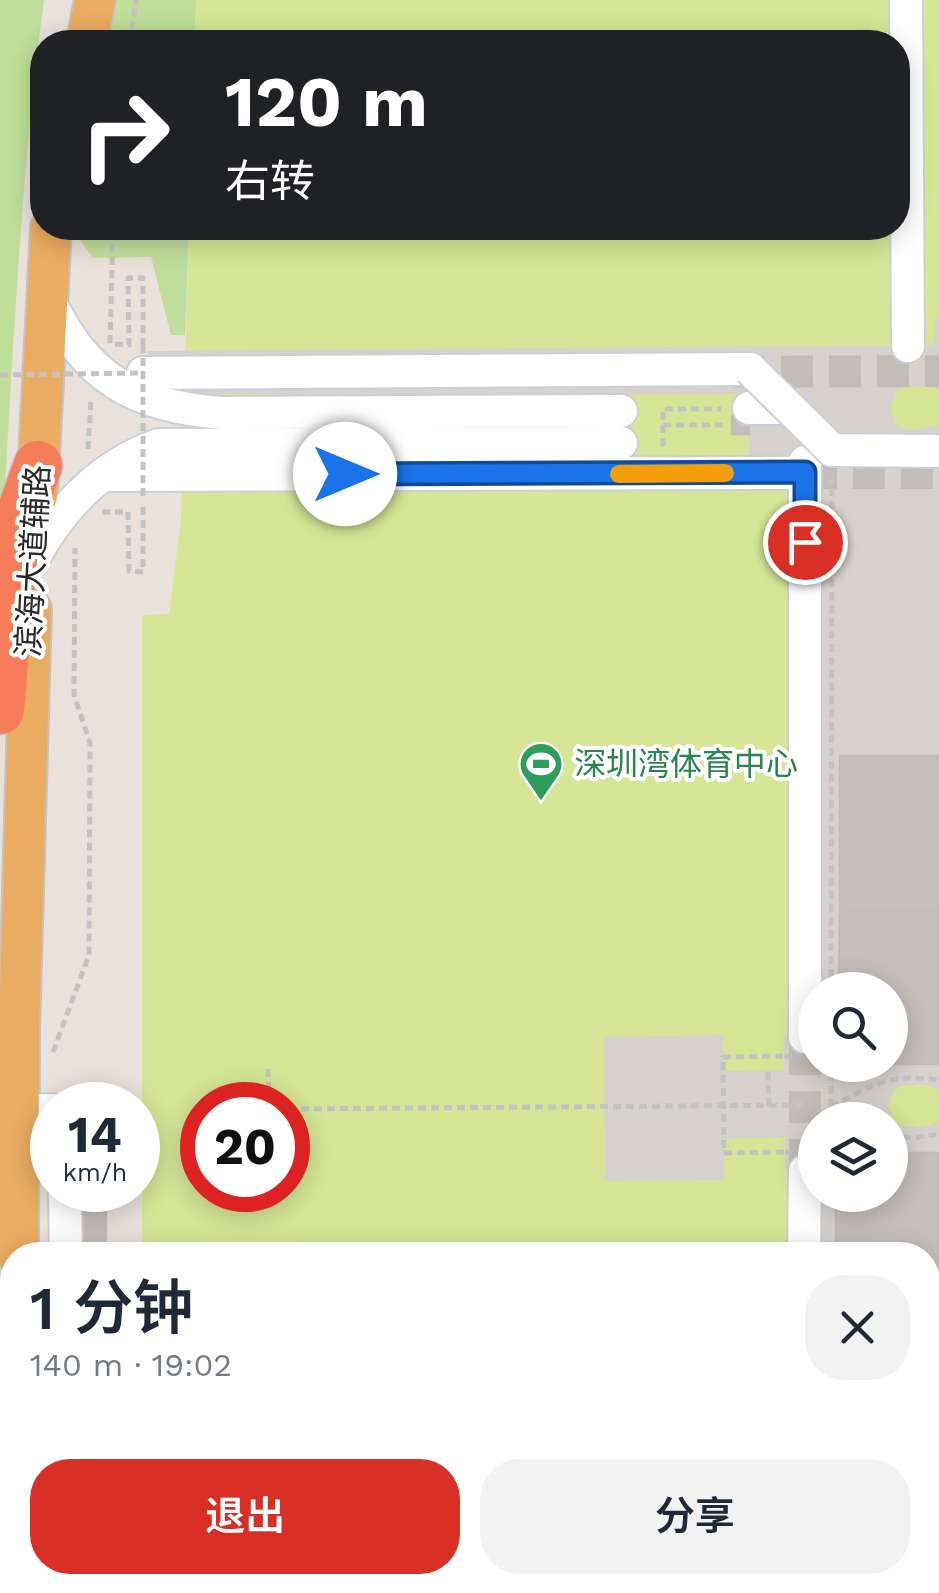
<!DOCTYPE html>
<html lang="zh">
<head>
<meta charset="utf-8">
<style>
	:root { --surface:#fff; --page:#f2f2f3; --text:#1f2937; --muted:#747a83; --accent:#d93025 }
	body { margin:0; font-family:"Work Sans","Noto Sans SC",sans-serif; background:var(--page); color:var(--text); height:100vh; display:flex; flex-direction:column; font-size:38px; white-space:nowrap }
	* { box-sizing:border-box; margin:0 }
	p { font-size:32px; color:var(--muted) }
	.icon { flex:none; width:55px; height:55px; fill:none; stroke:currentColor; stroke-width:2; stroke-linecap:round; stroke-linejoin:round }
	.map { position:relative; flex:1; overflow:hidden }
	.details { position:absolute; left:0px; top:1242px; width:940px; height:352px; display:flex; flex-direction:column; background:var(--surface); border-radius:40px 40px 0 0; box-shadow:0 5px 25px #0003 }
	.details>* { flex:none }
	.hud { position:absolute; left:30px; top:30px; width:880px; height:210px; border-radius:40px; box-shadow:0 5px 25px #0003; background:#202124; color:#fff; overflow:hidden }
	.controls { position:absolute; left:798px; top:972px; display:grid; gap:20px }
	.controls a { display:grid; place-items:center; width:110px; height:110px; border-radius:50%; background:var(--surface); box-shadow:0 5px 25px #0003; font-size:50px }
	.speed { position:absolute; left:30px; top:1082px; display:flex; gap:20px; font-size:50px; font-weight:700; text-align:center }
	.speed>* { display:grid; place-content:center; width:130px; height:130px; border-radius:50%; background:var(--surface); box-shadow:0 5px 25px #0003; line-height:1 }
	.speed small { font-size:25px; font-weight:400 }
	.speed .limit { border:15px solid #d22; background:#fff; color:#111 }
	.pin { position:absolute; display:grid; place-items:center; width:85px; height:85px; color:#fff; margin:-42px; border:5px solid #fff; border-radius:50%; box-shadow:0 2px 10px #0007 }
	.me { position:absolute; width:110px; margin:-55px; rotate:90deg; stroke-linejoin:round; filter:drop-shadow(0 0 8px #0008) }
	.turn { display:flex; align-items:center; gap:35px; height:210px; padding:0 30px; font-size:45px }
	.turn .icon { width:130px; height:130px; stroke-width:2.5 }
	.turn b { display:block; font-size:70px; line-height:85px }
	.round { display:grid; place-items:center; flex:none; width:105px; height:105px; border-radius:40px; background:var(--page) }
	.summary { display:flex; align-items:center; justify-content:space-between; height:170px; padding:0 30px }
	h1 { font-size:60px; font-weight:600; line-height:75px }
	.action { display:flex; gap:20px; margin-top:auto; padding:20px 30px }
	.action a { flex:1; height:115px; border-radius:40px; background:var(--accent); color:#fff; font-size:40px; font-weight:600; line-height:115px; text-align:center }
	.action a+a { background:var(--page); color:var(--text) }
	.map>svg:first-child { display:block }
	.green { fill:#c0df9a }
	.pitch { fill:#d6e696; fill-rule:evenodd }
	.plaza { fill:#d7d2ce }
	.building { fill:#c6bebb; stroke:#c6bcb5; stroke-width:2.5 }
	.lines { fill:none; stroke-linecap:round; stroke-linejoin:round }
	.minor-tunnel { stroke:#c4bcb7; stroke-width:32; stroke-dasharray:32 16; stroke-linecap:butt }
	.minor-casing { stroke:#cad0da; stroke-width:36 }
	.major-casing { stroke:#c3c3c3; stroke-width:44 }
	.highway-casing { stroke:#c3c3c3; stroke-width:51 }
	.path { stroke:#c3c3c3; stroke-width:5; stroke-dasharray:8 5; stroke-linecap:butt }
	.minor { stroke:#fff; stroke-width:32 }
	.major { stroke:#eaac61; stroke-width:40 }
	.highway { stroke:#f77c5a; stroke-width:48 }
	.minor-bridge-casing { stroke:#cad0da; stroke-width:36; stroke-linecap:butt }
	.path-bridge { stroke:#c3c3c3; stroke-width:5; stroke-dasharray:8 5; stroke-linecap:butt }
	.minor-bridge { stroke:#fff; stroke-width:32 }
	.route-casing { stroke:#114b97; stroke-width:25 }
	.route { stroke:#1a73e8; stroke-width:18 }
	.slow { stroke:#f59e0b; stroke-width:18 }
	.labels { text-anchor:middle; stroke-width:8; stroke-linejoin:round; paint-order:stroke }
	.street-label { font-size:32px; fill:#292929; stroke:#fff }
	.leisure-label { font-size:32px; fill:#27864d; stroke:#fff; text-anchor:start }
</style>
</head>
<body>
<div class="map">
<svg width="939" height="1593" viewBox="0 0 939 1593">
	<rect width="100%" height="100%" fill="#ebe1db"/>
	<g class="green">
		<path d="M0 0H44C19 188 12 379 0 569Z"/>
		<path d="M111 0H196L195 42H103Z"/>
		<path d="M78 228H189L185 335H171L151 257 93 258 78 237Z"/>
		<path d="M576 1583V1593H177V1582Z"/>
	</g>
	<path class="pitch" d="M196 0H939V1593H595V1582H928V1255H142V615L169 614 181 520 189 228H898V42H195ZM815 990H890V1065H815ZM202 1105H288V1190H202ZM815 1120H890V1195H815Z"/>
	<g class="plaza">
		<path d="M939 316V390L933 386 903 387 896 392 890 408 896 424 904 429 919 430 939 424V756L840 757 839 990H816L820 478 749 463 748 394H149L148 351 934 345 935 317Z"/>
		<path d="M723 1035 724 1071 784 1070V1037H815V1065L939 1064V1091L930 1085H902L894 1090 888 1106 894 1122 902 1127 930 1126 939 1120V1153H890V1120H815V1195H836V1255H815L813 1171 786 1172 785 1137 724 1139V1180L605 1181 604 1037Z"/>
		<rect x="928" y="1463" width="11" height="116"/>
	</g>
	<g class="building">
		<path d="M749 415V434H732V416Z"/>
		<rect x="840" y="756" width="99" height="155"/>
		<path d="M840 911H939V1064H890V990H839Z"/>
		<path d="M890 1153H939V1308H928V1255H836V1195H890Z"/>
		<rect x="72" y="1190" width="34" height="65"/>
		<rect x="928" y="1308" width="11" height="155"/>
		<path d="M928 1579H939V1593H852V1582H928Z"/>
	</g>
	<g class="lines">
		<g class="minor-tunnel">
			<path d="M733 372 939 371"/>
			<path d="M805 473H939"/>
			<path d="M805 1171V1037"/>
		</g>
		<defs>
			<g id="minor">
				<path d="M906 0 908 346"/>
				<path d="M47 295C83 378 135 407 223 413L621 411"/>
				<path d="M143 373 750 369"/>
				<path d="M749 408H792"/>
				<path d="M103 475 805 473"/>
				<path d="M33 559C62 506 101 465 159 445L621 443"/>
				<path d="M805 1037V462"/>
				<path d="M19 1111 52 1110"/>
				<path d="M65 1190 66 1255"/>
				<path d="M804 1255 805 1171"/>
				<path d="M804 1593V1582"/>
			</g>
			<g id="major">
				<path d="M87 42 95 0"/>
				<path d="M37 496 51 228"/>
				<path d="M18 1255 19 1031 31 609"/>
				<path d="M20 1582 21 1593"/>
			</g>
			<path id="highway" d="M0 710 16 526 38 465"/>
		</defs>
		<use href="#minor" class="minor-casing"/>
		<use href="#major" class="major-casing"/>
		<use href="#highway" class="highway-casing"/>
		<g class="path">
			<path d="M130 42 136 0"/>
			<path d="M110 343 113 228"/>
			<path d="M115 344 129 345 128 278H143V345"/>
			<path d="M663 425H725"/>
			<path d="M663 446V409H721"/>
			<path d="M88 449 91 400"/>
			<path d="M102 512H128L129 571 143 572V503"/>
			<path d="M53 1052 89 955 90 743 74 695 75 548"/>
			<path d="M268 1069 269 1105"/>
			<path d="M768 1072 769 1106"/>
			<path d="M831 1107C874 1084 889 1073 939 1080"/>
			<path d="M831 1107 856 1120"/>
			<path d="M288 1109 804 1105"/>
			<path d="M831 1120V1065"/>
			<path d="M890 1135 912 1138 939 1134"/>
			<path d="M784 1152 724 1153 723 1057 784 1056"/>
			<path d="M58 1582 59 1593"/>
		</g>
		<use href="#minor" class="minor"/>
		<use href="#major" class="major"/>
		<use href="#highway" class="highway"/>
		<defs>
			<path id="minor-bridge" d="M750 369 832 450 939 451"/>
		</defs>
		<use href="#minor-bridge" class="minor-bridge-casing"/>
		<g class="path-bridge">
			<path d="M143 345V501"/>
			<path d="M0 375 143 373"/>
			<path d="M831 990 832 478"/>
			<path d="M784 1056H815"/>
			<path d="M785 1152H815"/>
		</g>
		<use href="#minor-bridge" class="minor-bridge"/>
	</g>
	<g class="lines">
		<defs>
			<path id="route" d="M345 474 805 472V542"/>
		</defs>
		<use href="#route" class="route-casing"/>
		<use href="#route" class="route"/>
		<path class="slow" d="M619 474 725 473"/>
	</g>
	<defs>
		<symbol id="stadium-pin" viewBox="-11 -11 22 30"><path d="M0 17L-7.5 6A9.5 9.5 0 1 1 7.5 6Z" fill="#2e9e5b" stroke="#fff"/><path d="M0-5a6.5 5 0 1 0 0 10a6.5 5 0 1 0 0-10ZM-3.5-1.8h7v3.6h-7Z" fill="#fff"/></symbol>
	</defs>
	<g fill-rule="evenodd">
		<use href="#stadium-pin" x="516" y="739" width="50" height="68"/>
	</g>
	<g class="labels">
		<g class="street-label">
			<text transform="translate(33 561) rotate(-87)" y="11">滨海大道辅路</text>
		</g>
		<g class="leisure-label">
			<text x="574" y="775">深圳湾体育中心</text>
		</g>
	</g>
</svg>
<div class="controls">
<a><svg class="icon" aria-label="search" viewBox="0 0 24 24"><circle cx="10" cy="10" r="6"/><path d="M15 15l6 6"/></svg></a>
<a><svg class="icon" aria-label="layers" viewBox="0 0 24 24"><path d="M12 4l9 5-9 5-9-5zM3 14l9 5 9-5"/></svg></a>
</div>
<div class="speed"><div>14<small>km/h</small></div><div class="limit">20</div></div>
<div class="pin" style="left:805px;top:542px;background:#d93025"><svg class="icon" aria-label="arrive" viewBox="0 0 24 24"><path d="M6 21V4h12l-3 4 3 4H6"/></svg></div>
<svg class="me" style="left:345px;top:474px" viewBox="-20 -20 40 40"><circle r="19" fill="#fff"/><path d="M0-13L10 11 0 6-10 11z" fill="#1a73e8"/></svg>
<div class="hud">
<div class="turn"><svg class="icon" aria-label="right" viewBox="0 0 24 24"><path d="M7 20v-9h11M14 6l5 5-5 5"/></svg><div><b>120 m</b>右转</div></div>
</div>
<section class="details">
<div class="summary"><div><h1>1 分钟</h1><p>140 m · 19:02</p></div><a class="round"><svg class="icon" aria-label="close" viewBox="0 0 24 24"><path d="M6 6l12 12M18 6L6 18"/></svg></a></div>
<div class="action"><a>退出</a><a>分享</a></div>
</section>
</div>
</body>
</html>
